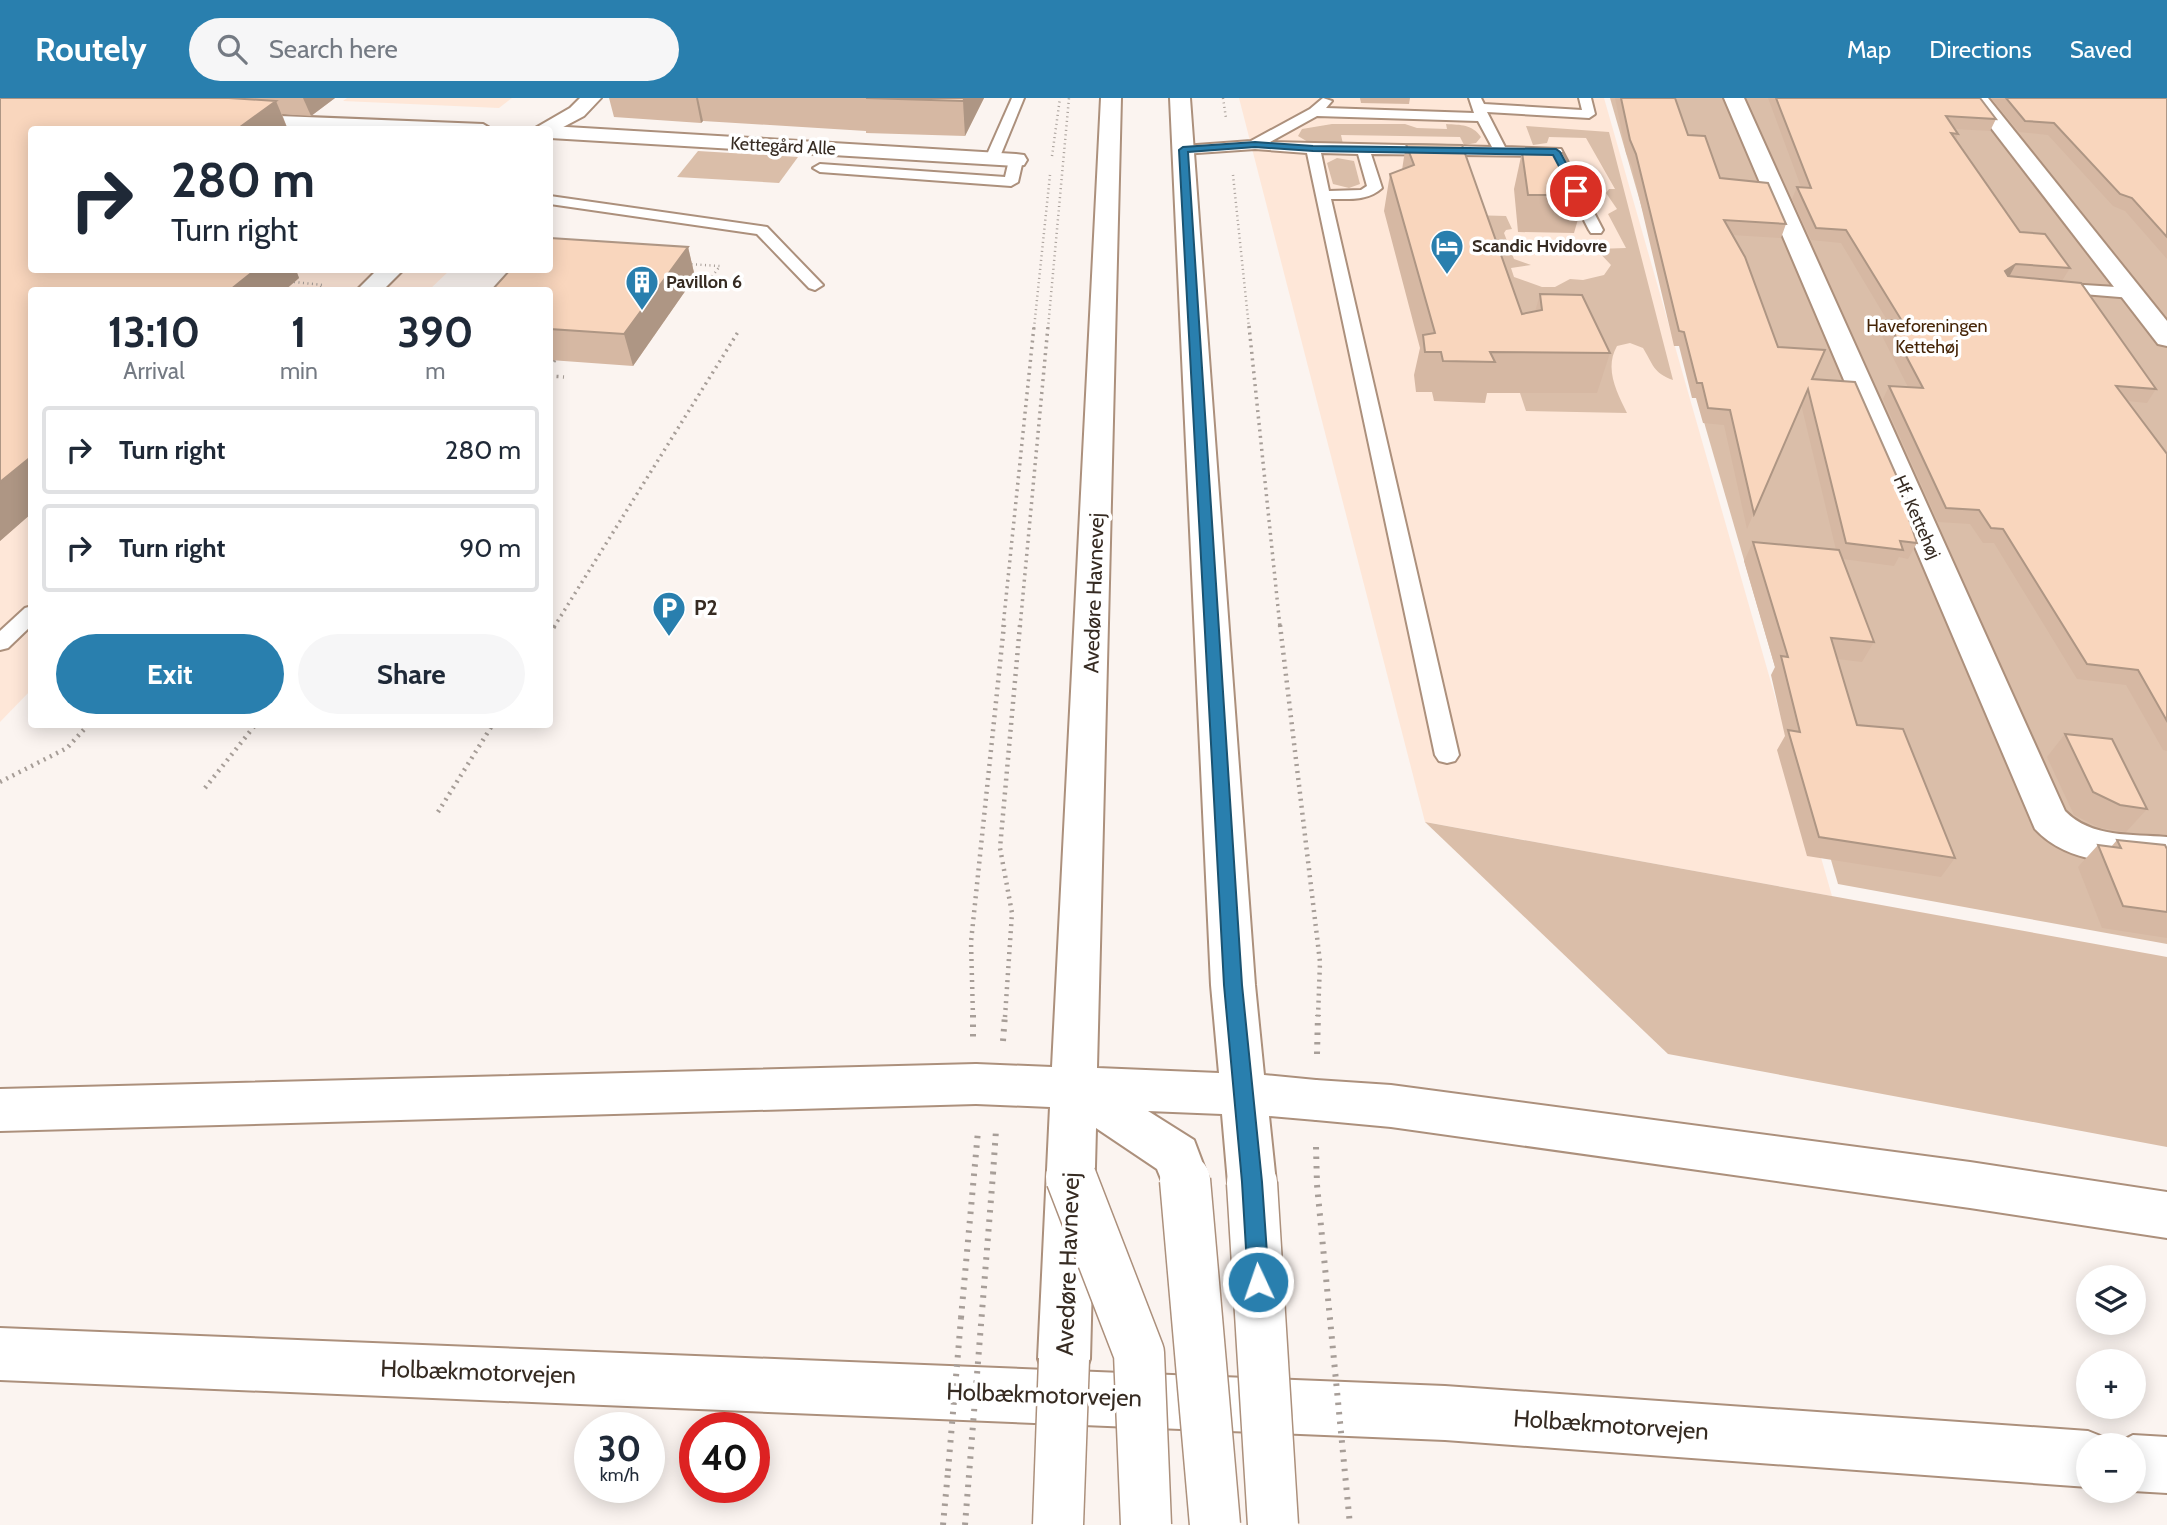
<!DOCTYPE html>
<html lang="en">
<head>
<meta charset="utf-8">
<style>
	:root { --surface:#fff; --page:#f6f6f7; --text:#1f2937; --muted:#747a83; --line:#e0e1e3; --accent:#297fae }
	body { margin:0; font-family:Cabin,sans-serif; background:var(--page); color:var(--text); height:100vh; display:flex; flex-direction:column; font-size:26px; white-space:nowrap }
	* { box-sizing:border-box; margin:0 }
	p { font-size:23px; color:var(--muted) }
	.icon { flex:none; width:38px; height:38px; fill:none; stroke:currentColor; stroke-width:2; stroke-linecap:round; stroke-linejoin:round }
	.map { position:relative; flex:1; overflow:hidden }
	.panel { position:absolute; left:28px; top:189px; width:525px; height:441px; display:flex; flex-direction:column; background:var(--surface); border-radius:7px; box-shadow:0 4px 18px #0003 }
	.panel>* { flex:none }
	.hud { position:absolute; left:28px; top:28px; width:525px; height:147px; border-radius:7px; box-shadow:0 4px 18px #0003; background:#fff; color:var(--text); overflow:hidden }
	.controls { position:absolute; left:2076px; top:1167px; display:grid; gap:14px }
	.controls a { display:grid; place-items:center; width:70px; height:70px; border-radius:50%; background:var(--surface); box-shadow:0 4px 18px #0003; font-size:35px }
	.speed { position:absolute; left:574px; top:1314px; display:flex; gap:14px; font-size:35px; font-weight:700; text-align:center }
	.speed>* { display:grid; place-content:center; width:91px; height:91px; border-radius:50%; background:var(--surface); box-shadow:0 4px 18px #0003; line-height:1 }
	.speed small { font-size:18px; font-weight:400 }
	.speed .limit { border:10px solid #d22; background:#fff; color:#111 }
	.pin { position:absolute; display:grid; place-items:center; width:60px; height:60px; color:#fff; margin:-30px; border:4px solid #fff; border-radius:50%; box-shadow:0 2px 7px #0007 }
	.me { position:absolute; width:77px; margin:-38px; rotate:357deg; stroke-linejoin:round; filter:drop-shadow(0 0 5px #0008) }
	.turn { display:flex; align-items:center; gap:24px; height:147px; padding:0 28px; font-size:32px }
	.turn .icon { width:91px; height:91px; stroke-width:2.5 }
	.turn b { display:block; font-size:49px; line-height:60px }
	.eta { display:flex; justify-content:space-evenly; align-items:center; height:119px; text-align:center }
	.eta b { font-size:42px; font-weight:700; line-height:49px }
	.cta { display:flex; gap:14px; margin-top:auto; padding:14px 28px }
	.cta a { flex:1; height:80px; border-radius:42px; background:var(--accent); color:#fff; font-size:28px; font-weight:700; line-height:80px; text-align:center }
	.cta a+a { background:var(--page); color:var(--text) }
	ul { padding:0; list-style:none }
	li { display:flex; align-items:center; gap:21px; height:88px; margin:0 14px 10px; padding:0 14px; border:4px solid var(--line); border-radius:7px }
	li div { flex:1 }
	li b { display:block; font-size:26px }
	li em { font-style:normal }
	header { display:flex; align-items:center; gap:42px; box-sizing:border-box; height:98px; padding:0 35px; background:var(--accent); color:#fff }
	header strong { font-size:33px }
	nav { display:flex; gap:38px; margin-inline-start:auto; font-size:24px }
	.search { width:490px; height:63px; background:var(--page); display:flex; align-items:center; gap:18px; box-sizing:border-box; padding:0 24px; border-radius:38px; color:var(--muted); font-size:26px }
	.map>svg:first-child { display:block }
	.built { fill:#fee7d8 }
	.green { fill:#dabea9 }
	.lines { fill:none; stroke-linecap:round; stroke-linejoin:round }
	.lane-casing { stroke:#ac907c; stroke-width:4 }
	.street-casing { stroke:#ac907c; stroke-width:4 }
	.secondary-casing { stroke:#ac907c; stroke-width:4 }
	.highway-casing { stroke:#ac907c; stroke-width:4 }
	.path-far3 { stroke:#a79e98; stroke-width:2.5; stroke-dasharray:1 3.5; stroke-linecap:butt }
	.path-far2 { stroke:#a79e98; stroke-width:3.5; stroke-dasharray:2 4.5; stroke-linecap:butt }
	.path-far1 { stroke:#a79e98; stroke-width:4.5; stroke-dasharray:2 5; stroke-linecap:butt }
	.path { stroke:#a79e98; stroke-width:6; stroke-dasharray:2.5 7; stroke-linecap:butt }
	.lane { fill:#fff; fill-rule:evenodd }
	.street { fill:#fff; fill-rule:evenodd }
	.secondary { fill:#fff; fill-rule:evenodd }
	.highway { fill:#fff; fill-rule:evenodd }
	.secondary-bridge-casing { stroke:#ac907c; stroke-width:53; stroke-linecap:butt }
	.path-bridge { stroke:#a79e98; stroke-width:6; stroke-dasharray:2.5 7; stroke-linecap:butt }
	.secondary-bridge { stroke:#fff; stroke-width:50 }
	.wall { fill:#d6b8a3 }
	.shaded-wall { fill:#ae9684 }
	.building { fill:#f9d6bd; stroke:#ae9684; stroke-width:2 }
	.route { fill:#297fae; stroke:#1b5371; stroke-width:2 }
	.labels { text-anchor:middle; stroke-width:7; stroke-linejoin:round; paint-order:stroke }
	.far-street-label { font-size:18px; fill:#362b22; stroke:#fff }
	.far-poi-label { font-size:18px; font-weight:bold; fill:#362b22; stroke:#fff; text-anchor:start }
	.far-park-label { font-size:18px; fill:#462507; stroke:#fff }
	.street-label { font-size:21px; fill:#362b22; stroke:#fff }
	.poi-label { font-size:21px; font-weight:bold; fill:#362b22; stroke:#fff; text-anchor:start }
	.near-street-label { font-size:24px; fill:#362b22; stroke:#fff }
</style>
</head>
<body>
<header>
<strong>Routely</strong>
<div class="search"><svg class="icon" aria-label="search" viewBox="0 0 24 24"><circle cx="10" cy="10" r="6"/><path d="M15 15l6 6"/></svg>Search here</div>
<nav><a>Map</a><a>Directions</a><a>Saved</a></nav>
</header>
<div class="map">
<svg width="2167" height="1427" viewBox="0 0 2167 1427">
	<rect width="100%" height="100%" fill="#fbf4f0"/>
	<g class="built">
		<path d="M347 0H512L499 10 343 3Z"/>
		<path d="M1239 0H1604L1832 798 1425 724Z"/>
		<path d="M0 10 32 32V172H450L429 192H32L31 592 0 624Z"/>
	</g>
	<g class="green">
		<path d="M1610 0H2167V846L1838 786Z"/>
		<path d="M1332 26H1405L1417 30 1447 31 1446 26C1461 27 1472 26 1481 39L1476 45 1464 47 1460 39 1341 37 1343 46 1308 44 1298 38 1302 31Z"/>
		<path d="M1526 28 1609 34 1673 282C1653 275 1653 266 1643 250L1630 245 1617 248C1604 271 1617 294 1627 315L1526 313 1520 295V227L1470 117 1506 118 1512 131 1506 132 1504 135 1514 161 1531 167 1511 170 1514 179 1542 189H1555L1570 181 1583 182 1604 177 1611 167 1596 151 1626 150 1608 116 1617 111 1606 95 1609 91H1615L1586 40 1549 39 1547 45 1533 47Z"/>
		<path d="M698 53 798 59 779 85 677 79Z"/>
		<path d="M1337 60 1354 63 1360 86 1349 90 1333 86 1327 65Z"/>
		<path d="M1425 724 2167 859V1049L1668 956Z"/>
	</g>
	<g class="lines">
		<defs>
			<g id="lane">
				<path d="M1012 0H1024L999 61 992 65 987 64 985 61Z"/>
				<path d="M1323 0 1332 3 1326 10 1474 15 1469 0H1481L1484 6 1582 12 1579 0H1591L1595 16 1589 20 1487 14 1505 49 1561 51 1603 132 1601 135H1591L1589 132 1551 58 1371 56 1382 90C1368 103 1349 101 1331 101L1459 657 1455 663 1447 665 1439 663 1435 657 1307 55 1255 51 1183 56 1176 52 1183 48 1251 43 1310 11ZM1317 18 1478 23 1492 49 1270 44ZM1321 55 1358 56 1367 88 1361 92 1329 93Z"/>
				<path d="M1016 58 1023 62 1018 84 1011 88 820 74 813 70 820 66 1005 79 1009 62Z"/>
				<path d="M550 98 767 129 823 187 815 192 809 190 757 136 550 106Z"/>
				<path d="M2052 185 2132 190 2140 195 2132 200 2046 193 2044 190Z"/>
				<path d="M32 508V527L8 550 0 552V533L25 510Z"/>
			</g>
			<g id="street">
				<path d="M1724 0H1744L2065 713C2091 740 2132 736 2167 739V769C2122 765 2068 767 2035 731Z"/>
				<path d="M1968 0H1988L2167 223V248L2158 246Z"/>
				<path d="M550 28 1016 56 1024 57 1027 62 1024 67 1016 68 550 40V32H541Z"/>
				<path d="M377 172H403L383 192H357Z"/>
			</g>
			<g id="secondary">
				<path d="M580 0H601L584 18 550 36V32H532L570 10Z"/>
				<path d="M1101 0H1121L1097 970 1219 975 1211 887 1170 0H1190L1255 887 1264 977 1316 982 1332 988 1339 1002 1332 1016 1316 1022 1269 1018 1276 1085 1269 1101 1252 1107 1235 1101 1228 1085 1222 1016 1148 1013 1194 1042 1209 1082 1202 1098 1185 1104 1168 1098 1157 1071 1096 1030 1090 1261 1083 1280 1064 1287 1045 1280 1038 1261 1050 1009 976 1006 960 1000 953 986 960 972 976 966 1052 969Z"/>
				<path d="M232 16 483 26 493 32H294L225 26 222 22 225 18Z"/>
			</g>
			<g id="highway">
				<path d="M976 966 992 972 999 986 992 1000 976 1006 0 1033V991Z"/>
				<path d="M1316 982 1391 987 1970 1064 2167 1094V1140L1970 1110 1391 1029 1316 1022 1300 1016 1293 1002 1300 988Z"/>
				<path d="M0 1230 1445 1288 2088 1333 2108 1341 2110 1348H2088V1389L1445 1342 0 1282Z"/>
				<path d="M2133 1337 2167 1339V1395L2133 1393V1348H2112Z"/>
			</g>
		</defs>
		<use href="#lane" class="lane-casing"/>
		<use href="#street" class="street-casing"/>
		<use href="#secondary" class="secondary-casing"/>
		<use href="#highway" class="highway-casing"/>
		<g class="path-far3">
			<path d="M1223 0 1226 20"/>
			<path d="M1052 58 1060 0"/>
			<path d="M1233 77 1249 230"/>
			<path d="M687 166 720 168 711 180"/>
			<path d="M294 184 323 187 318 192"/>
			<path d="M1034 230 1050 77"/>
			<path d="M1048 230 1069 0"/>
		</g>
		<g class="path-far2">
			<path d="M1249 228 1280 529"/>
			<path d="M550 269 557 259"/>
			<path d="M550 278 564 279"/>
			<path d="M554 529 738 234"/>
			<path d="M1003 529 1034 228"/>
			<path d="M1020 529 1048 228"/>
		</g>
		<g class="path-far1">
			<path d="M1280 527 1320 864 1318 919"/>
			<path d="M550 536 555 527"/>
			<path d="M0 684 67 650 89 626"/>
			<path d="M205 690 256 626"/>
			<path d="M438 714 493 626"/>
			<path d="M973 919 971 844 1004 527"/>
			<path d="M1005 919 1012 815 1000 750 1020 527"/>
		</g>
		<g class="path">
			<path d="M973 917V939"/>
			<path d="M1003 943 1005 917"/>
			<path d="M1317 956 1318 917"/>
			<path d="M1316 1049 1317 1087"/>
			<path d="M993 1076 996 1032"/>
			<path d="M961 1220 978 1033"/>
			<path d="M943 1427 948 1373"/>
		</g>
		<use href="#lane" class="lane"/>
		<use href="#street" class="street"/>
		<use href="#secondary" class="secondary"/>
		<use href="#highway" class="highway"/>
		<defs>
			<g id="secondary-bridge">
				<path d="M1071 1079 1139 1255 1146 1427"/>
				<path d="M1185 1082 1215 1427"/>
				<path d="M1252 1085 1273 1427"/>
				<path d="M1058 1427 1064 1261"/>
			</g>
		</defs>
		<use href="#secondary-bridge" class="secondary-bridge-casing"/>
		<g class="path-bridge">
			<path d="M1317 1087 1350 1427"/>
			<path d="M948 1373 961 1220"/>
			<path d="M965 1427 993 1076"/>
		</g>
		<use href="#secondary-bridge" class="secondary-bridge"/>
	</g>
	<g class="wall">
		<path d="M0 0H335L311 18 282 16 288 32H32V172H296L299 180 0 443Z"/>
		<path d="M609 0H984L965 38 866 35V33L703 23 701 25 614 19Z"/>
		<path d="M1360 0H1410L1409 6 1361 5Z"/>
		<path d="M1615 0H1675L1688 37 1720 80 1786 126 1781 140 1732 137 1778 249 1812 281 1909 406 1906 411 1917 445 1908 461 1899 459 1894 468 1843 461 1874 544 1862 564 1837 561 1857 627 1955 760 1941 779 1807 758 1777 652 1785 638 1771 577 1775 569 1744 463 1753 444 1836 452 1801 306 1747 431 1724 327 1703 325 1696 300H1692L1679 248H1674L1632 69 1626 55Z"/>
		<path d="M1768 0H1980L1996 21 1990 33 1955 31 1958 36 1956 42 2020 134 2070 170 2062 183 2156 291 2147 305 2127 303 2167 356V653L2163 652 2126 587 2077 581 1994 445H1983L1970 426 1938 424 1883 301 1889 288 1908 289 1881 236 1887 222 1841 145 1811 142 1792 101 1797 89H1801Z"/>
		<path d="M1991 0H2167V161L2125 113 2113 108 2048 37 2019 34Z"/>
		<path d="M1406 46 1522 216 1535 214 1540 196 1610 255 1597 295H1487L1485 305 1434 303 1432 294H1416L1414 277 1420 250 1384 113 1390 76 1402 72Z"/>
		<path d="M1522 54 1585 97 1574 135 1518 134 1514 91Z"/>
		<path d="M688 149 695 179 633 268 550 262V192Z"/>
		<path d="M2065 636 2147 711 2126 734 2100 730 2074 717 2047 659Z"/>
		<path d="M2117 742 2167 751V840L2102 830 2078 769 2098 747 2111 749Z"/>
	</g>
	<g class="shaded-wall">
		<path d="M303 0H335L311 18Z"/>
		<path d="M696 0H698L703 23 701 25Z"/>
		<path d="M965 0H984L965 38 963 3Z"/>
		<path d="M276 3 288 32H236Z"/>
		<path d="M688 149 695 179 633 268 624 236Z"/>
		<path d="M2016 166 2009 179 2005 173Z"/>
		<path d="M255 172H296L299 180 285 192H230Z"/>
		<path d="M32 358V415L0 443V384Z"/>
	</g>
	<g class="building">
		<path d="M0 0H229L276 3 236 32H32V172H255L230 192H32V358L0 384Z"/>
		<path d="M866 0H965L963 3Z"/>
		<path d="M1621 0H1675L1688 37 1705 38 1720 80 1768 85 1786 126 1724 122 1745 159 1778 249 1825 252 1812 281 1855 284 1909 406H1904L1917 445 1900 443 1903 452 1846 445 1808 291 1754 416 1730 312 1708 310 1702 285H1697L1684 234 1679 233 1636 56 1630 42Z"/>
		<path d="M1776 0H1980L1996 21 1946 18 1958 36 1951 35 2020 134 2045 136 2070 170 2016 166 2005 173 2008 178 2081 185 2156 291 2116 288 2167 356V623L2138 572 2087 566 2003 431 1991 430 1979 412 1946 410 1889 288 1923 290 1887 222 1902 223 1846 132 1816 130 1797 89 1811 90Z"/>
		<path d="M2006 0H2167V139L2132 100 2120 96 2054 25 2025 23Z"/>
		<path d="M1406 46 1462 47 1522 216 1542 212 1540 196 1582 197 1610 255 1490 254 1495 264 1443 263 1441 254H1425L1423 237 1435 235 1390 76 1414 67Z"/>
		<path d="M1522 54 1563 55 1585 97H1528Z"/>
		<path d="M550 140 688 149 624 236 550 231V192H492L510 172H550Z"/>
		<path d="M1753 444 1839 452 1874 544 1831 540 1857 627 1903 631 1955 760 1819 739 1788 632 1800 634 1781 558 1788 559Z"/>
		<path d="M2065 636 2112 641 2147 711 2120 707 2093 694Z"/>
		<path d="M2117 742 2165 747 2167 751V814L2123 808 2098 747 2121 750Z"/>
	</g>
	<path class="route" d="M1255 44 1313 48 1556 51 1560 54 1581 93 1573 95 1553 57 1313 53 1255 49 1188 54 1242 887 1262 1084 1269 1184 1266 1192 1258 1195 1251 1192 1248 1184 1242 1084 1224 887 1179 52 1183 49Z"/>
	<defs>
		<symbol id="hotel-pin" viewBox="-11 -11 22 30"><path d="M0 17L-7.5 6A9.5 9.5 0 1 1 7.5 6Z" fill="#297fae" stroke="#fff"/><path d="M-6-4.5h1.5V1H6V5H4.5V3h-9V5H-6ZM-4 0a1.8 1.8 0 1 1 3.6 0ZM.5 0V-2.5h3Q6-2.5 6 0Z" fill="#fff"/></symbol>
		<symbol id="building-pin" viewBox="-11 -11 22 30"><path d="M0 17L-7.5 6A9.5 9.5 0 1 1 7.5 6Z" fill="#297fae" stroke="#fff"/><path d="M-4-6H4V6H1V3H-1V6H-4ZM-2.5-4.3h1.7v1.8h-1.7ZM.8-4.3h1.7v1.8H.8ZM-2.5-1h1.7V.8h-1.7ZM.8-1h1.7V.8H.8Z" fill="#fff"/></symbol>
		<symbol id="parking-pin" viewBox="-11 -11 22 30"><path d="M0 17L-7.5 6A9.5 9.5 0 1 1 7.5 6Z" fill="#297fae" stroke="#fff"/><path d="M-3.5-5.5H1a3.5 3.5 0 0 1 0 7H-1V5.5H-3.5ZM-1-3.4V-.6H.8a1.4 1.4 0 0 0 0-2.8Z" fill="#fff"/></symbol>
	</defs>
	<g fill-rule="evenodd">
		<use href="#hotel-pin" x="1428" y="129" width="38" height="52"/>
		<use href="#building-pin" x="623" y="165" width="38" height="52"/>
		<use href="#parking-pin" x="650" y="491" width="38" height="52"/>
	</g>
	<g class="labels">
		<g class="far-street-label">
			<text transform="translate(783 48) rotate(3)" y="6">Kettegård Alle</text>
			<text transform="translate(1917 419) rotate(66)" y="6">Hf. Kettehøj</text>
		</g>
		<g class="far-poi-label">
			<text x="1472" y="154">Scandic Hvidovre</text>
			<text x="666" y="190">Pavillon 6</text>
		</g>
		<g class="far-park-label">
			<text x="1927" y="234">Haveforeningen<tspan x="1927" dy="21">Kettehøj</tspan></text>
		</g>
		<g class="street-label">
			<text transform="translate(1094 495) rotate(-88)" y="7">Avedøre Havnevej</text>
		</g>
		<g class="poi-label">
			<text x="694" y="517">P2</text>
		</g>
		<g class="near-street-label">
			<text transform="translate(1068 1166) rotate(-88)" y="8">Avedøre Havnevej</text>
			<text transform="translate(478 1274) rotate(2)" y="8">Holbækmotorvejen</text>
			<text transform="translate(1044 1297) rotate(2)" y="8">Holbækmotorvejen</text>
			<text transform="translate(1611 1327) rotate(4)" y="8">Holbækmotorvejen</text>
		</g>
	</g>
</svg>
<div class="controls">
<a><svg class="icon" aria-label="layers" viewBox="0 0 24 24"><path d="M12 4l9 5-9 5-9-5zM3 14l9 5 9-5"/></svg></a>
<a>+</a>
<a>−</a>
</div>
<div class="speed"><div>30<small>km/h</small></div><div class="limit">40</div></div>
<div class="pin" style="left:1576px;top:93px;background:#d93025"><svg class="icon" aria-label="arrive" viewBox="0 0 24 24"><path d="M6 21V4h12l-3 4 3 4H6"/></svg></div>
<svg class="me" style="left:1258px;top:1184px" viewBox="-20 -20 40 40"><circle r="17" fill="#297fae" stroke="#fff" stroke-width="3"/><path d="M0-11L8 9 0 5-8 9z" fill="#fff"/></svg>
<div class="hud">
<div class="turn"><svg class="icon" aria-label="right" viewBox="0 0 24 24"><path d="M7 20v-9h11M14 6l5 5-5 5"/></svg><div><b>280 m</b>Turn right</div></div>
</div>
<section class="panel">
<div class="eta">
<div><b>13:10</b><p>Arrival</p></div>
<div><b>1</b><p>min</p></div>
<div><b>390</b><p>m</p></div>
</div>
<ul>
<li><svg class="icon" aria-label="right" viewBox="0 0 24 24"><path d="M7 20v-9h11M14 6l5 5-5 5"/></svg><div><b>Turn right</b></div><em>280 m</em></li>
<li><svg class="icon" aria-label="right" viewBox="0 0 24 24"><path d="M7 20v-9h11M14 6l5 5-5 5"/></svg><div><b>Turn right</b></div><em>90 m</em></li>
</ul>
<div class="cta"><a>Exit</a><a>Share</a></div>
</section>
</div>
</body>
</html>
